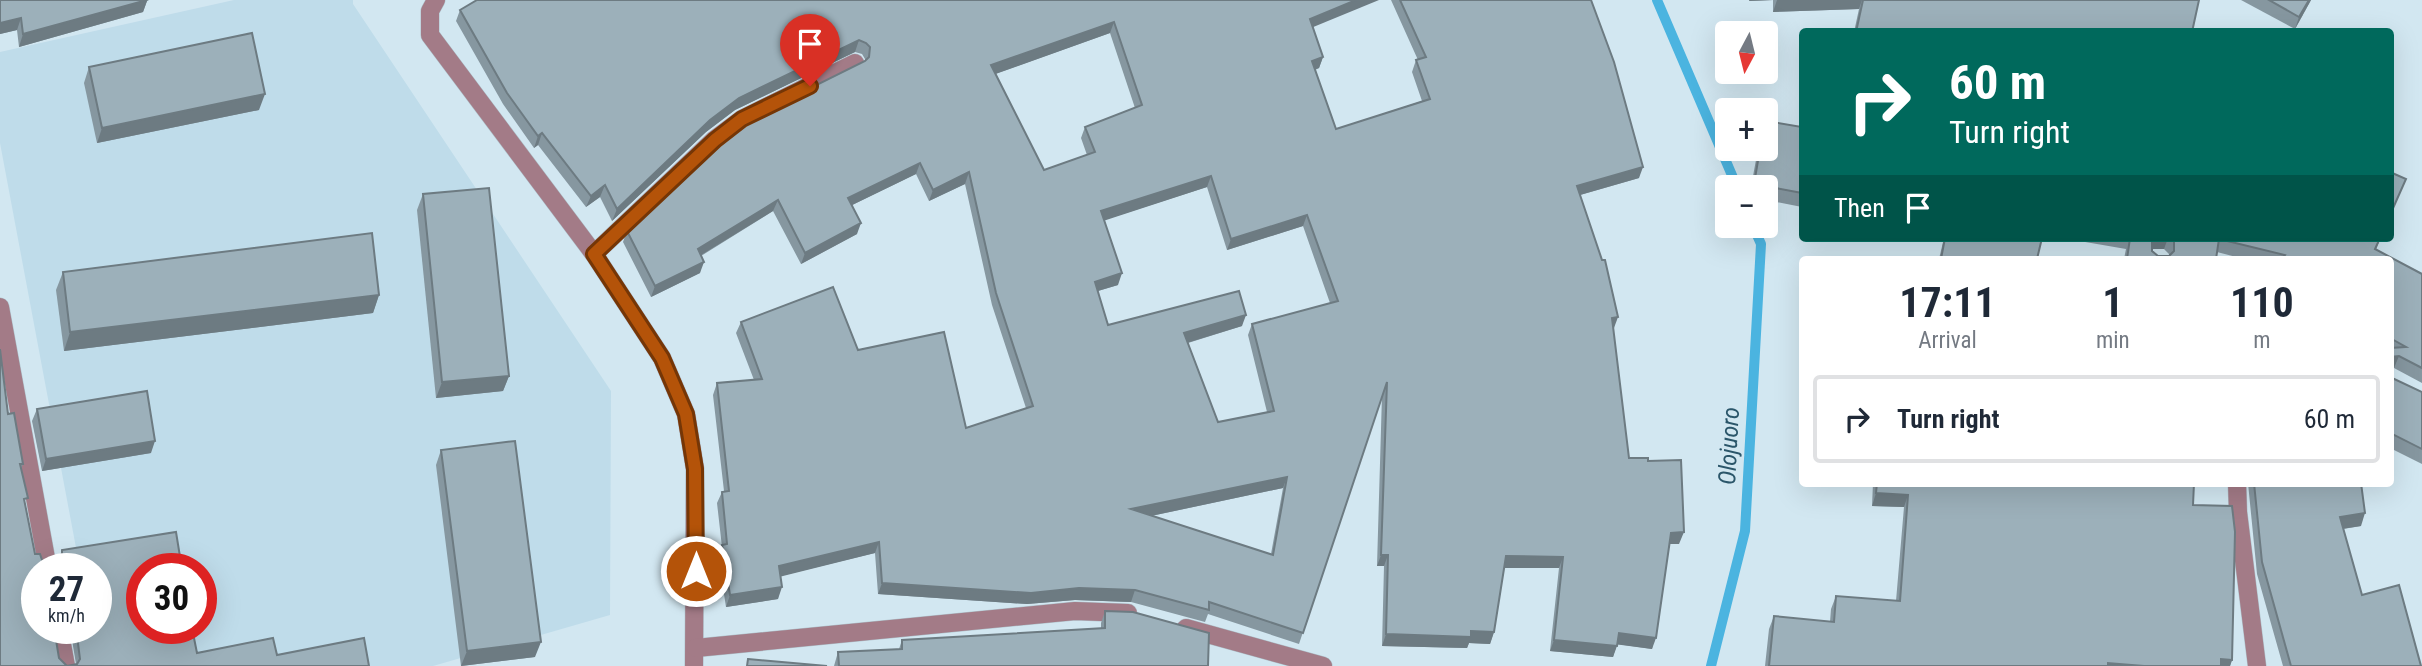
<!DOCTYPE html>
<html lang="en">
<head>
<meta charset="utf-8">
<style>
	:root { --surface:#fff; --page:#f2f2f3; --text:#1f2937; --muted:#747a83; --line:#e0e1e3 }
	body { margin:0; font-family:"Roboto Condensed",sans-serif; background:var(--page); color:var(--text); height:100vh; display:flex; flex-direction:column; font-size:26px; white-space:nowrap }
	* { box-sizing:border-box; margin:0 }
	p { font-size:23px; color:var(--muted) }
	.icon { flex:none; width:38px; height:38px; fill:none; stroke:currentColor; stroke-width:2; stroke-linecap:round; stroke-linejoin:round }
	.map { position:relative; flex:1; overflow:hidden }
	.drawer { position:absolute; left:1799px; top:256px; width:595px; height:231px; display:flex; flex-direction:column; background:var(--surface); border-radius:7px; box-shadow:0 7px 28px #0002 }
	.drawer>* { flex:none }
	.banner { position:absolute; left:1799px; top:28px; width:595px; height:214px; border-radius:7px; box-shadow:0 7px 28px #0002; background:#00695c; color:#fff; overflow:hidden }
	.needle { width:46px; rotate:187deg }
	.fabs { position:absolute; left:1715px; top:21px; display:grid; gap:14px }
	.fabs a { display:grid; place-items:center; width:63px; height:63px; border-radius:7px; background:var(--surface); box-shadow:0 7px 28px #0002; font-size:35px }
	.speed { position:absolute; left:21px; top:553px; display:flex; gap:14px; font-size:35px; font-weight:700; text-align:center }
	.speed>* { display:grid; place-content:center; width:91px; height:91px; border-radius:50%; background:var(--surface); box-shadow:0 7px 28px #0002; line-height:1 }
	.speed small { font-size:18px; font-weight:400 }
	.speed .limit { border:10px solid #d22; background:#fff; color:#111 }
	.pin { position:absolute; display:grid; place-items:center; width:60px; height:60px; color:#fff; margin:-72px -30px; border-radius:50% 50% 50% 0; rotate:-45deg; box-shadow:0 0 7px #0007 }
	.pin .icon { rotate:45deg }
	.me { position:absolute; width:77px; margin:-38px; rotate:0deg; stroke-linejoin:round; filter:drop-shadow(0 0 5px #0008) }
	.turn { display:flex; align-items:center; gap:24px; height:147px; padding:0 35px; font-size:32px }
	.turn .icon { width:91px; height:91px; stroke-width:2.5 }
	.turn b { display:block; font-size:49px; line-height:60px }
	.then { display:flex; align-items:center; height:66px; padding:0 35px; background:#0003; gap:14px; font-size:26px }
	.eta { display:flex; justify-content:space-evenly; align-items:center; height:119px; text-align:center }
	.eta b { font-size:42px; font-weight:700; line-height:49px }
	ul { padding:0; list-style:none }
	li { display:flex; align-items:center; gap:21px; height:88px; margin:0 14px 10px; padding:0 21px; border:4px solid var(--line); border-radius:7px }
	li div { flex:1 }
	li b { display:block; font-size:26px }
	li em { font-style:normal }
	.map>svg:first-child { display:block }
	.built { fill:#bfdcea; fill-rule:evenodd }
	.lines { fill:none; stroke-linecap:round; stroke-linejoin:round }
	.stream { stroke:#4bb4e0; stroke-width:10 }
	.minor-casing { stroke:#afc2cb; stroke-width:19 }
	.minor { stroke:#a37b87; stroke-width:18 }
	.wall { fill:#8697a0; fill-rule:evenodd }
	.shaded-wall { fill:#6d7b82 }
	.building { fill:#9cb0ba; stroke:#6d7b82; stroke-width:2; fill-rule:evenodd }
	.route-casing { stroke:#753606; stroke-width:18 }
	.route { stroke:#b45309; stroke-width:12 }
	.labels { text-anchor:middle; stroke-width:5; stroke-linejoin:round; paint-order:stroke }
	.water-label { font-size:24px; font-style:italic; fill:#2b566a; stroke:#d2e7f1 }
</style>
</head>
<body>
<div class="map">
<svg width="2422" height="666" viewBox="0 0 2422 666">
	<rect width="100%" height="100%" fill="#d2e7f1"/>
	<path class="built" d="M234 0H353V4L611 391 610 615 433 666H98L96 569H80L0 143V52ZM142 569H201V628H142Z"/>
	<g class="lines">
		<g class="stream">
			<path d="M1657 0 1737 187"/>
			<path d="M1711 666 1745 531 1761 244 1753 226"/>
		</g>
		<defs>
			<g id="minor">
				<path d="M436 0 430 11V35L594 254 662 358 686 414 695 469 694 666"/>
				<path d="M594 254 714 140 742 119 855 63"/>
				<path d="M0 307 48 569"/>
				<path d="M2237 483 2238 512 2257 666"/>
				<path d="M59 628 66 666"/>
				<path d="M1186 628 1323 666"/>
				<path d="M696 648 1075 611 1128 613"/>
			</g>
		</defs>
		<use href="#minor" class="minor-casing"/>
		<use href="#minor" class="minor"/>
	</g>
	<g class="wall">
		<path d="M0 0 147 1 143 12 19 47 17 30 0 34Z"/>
		<path d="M477 0 1313 27 1323 57 1319 68 1315 70 1336 129 1422 101 1412 72 1416 60H1418L1391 0H1592H1591L1639 178 1580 195 1614 328H1613L1629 458 1648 461 1679 544H1669L1652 649 1617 644 1613 657 1550 651 1559 568H1504L1494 632 1490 644 1469 643 1467 648 1382 646 1384 566H1377L1382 395 1299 644 1208 614 1205 622 1131 602 1075 600 1027 604 878 594 875 553 780 576 778 599 726 607 718 556 722 547 717 503 722 492 724 491 713 395 717 383 754 380 736 333 741 322 858 350 966 428 1026 408 992 305 965 184 929 201 916 174 852 205 857 234 801 264 773 211 701 256 700 273 651 297 623 242 627 231 865 61V59L862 54 855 52 735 110 706 132 612 221 600 197 586 207 538 145 534 148 503 104 456 21 460 10ZM1110 33 1135 108 1085 127 1081 138 1087 155 1044 170 995 74ZM1207 187 1227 250 1303 226 1330 303 1252 324 1248 335 1267 412 1218 422 1188 343 1242 326 1108 325 1098 291 1118 285 1104 220ZM1283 488 1271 554 1151 516Z"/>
		<path d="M1749 0H2199L2192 32H1854L1859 9 1773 12V0L1749 1Z"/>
		<path d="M2241 0H2311L2295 29Z"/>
		<path d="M89 67 259 110 97 143 84 83Z"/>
		<path d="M1802 127V207L1766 200V187H1751L1758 149H1766Z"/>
		<path d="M423 194 509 376 503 391 436 398 417 210Z"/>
		<path d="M1944 238H2042L2037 259H1939Z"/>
		<path d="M2062 238H2381L2376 249 2422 274V383L2394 368 2390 369V259H2244L2217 252 2216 259H2124L2126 249ZM2153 249H2164L2169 254V256H2158L2152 251Z"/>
		<path d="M63 272 379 295 373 313 64 351 56 290Z"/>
		<path d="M2390 377 2422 392V464L2390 448Z"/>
		<path d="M37 409 151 453 42 471 32 421Z"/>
		<path d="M8 414 23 464 21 469 25 506 37 569 59 658 67 666 76 664 70 628H96L58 565V561L62 550 197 653 277 655 369 666H0Z"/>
		<path d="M441 450 535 657 461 666 436 465Z"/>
		<path d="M1873 483H2194L2193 505 2232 660 2230 666H1765L1769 629 1774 616 1830 622 1831 609 1836 596 1896 601 1904 507 1872 506Z"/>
		<path d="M2248 483H2361V526L2343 529 2362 595 2421 666H2283L2257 574Z"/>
		<path d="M1105 611 1208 666H834L838 652 899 649 902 640 1101 628V623Z"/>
	</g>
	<g class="shaded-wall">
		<path d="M141 0H149L147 1 143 12 19 47 23 34Z"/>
		<path d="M1356 0H1379L1306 30 1310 19Z"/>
		<path d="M1750 0H1773L1749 1Z"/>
		<path d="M1777 0H1862L1859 9 1773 12Z"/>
		<path d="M2309 0H2311L2295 29 2299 17Z"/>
		<path d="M21 18 17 30 0 34V23Z"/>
		<path d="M1114 22 1110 33 987 77 991 65Z"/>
		<path d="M859 40 855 52 735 110 706 132 612 221 617 209 710 120 739 98Z"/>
		<path d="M1323 57 1319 68 1308 72 1312 61Z"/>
		<path d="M265 94 259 110 97 143 102 128Z"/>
		<path d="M542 133 538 145 534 148 538 136Z"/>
		<path d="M920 163 916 174 844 209 848 198Z"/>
		<path d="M1643 167 1639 178 1573 197 1577 186Z"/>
		<path d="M969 172 965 184 929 201 933 190Z"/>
		<path d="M1211 176 1207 187 1097 223 1101 211Z"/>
		<path d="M605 185 600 197 586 207 591 196Z"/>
		<path d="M778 200 773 211 693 260 698 249Z"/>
		<path d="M1307 215 1303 226 1227 250 1231 239Z"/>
		<path d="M861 223 857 234 801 264 805 253Z"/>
		<path d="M2156 238H2168L2164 249H2153L2152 241Z"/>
		<path d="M704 262 700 273 651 297 655 286Z"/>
		<path d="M1122 273 1118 285 1091 293 1095 282Z"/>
		<path d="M379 295 373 313 64 351 70 332Z"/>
		<path d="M1246 315 1242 326 1180 345 1184 333Z"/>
		<path d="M1618 317 1614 328 1608 329 1612 318Z"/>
		<path d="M2399 356 2394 368 2390 369V357Z"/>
		<path d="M509 376 503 391 436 398 442 382Z"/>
		<path d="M155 441 151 453 42 471 46 459Z"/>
		<path d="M1287 477 1283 488 1127 521 1131 509Z"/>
		<path d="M1876 493 1908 495 1904 507 1872 506Z"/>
		<path d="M2365 513 2361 526 2335 530 2340 517Z"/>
		<path d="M1684 532 1679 544H1667L1671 533Z"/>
		<path d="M879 542 875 553 775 578 779 566Z"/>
		<path d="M1381 555H1388L1384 566H1377Z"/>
		<path d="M1506 556 1563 557 1559 568H1502Z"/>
		<path d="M882 583 1079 588 1135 590 1131 602 1075 600 1027 604 878 594Z"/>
		<path d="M782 587 778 599 726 607 730 595Z"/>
		<path d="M1471 631 1494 632 1490 644 1469 643 1467 648 1382 646 1386 634Z"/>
		<path d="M1619 633 1656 638 1652 649 1614 644Z"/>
		<path d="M1554 640 1617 646 1613 657 1550 651Z"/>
		<path d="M541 642 535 657 461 666 467 651Z"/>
		<path d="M2221 659 2232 660 2230 666H2219Z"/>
		<path d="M2108 663 2144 666H2107Z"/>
	</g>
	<g class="building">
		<path d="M0 0H147L23 34 21 18 0 23Z"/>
		<path d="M477 0H1356L1310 19 1323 57 1312 61 1336 129 1430 99 1416 60 1426 57 1400 0H1591L1614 62 1643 167 1577 186 1602 260H1605L1618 317 1612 318 1629 458H1648V461L1681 460 1684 532 1671 533 1656 638 1619 633 1617 646 1554 640 1563 557 1506 556 1494 632 1471 631V637L1386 634 1388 555H1381L1387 382 1303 633 1209 602V610L1135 590 1079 588 1031 593 882 583 879 542 779 566 782 587 730 595 722 545 727 544 722 492 729 491 717 383 762 379 741 322 833 287 858 350 944 332 966 428 1033 406 996 293 969 172 933 190 920 163 848 198 861 223 805 253 778 200 698 249 704 262 655 286 627 231 725 137 752 117 865 61 869 57 870 47 866 43 859 40 739 98 710 120 617 209 605 185 591 196 542 133 538 136 507 93 460 10ZM1114 22 1142 105 1085 127 1095 152 1044 170 991 65ZM1211 176 1231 239 1307 215 1338 301 1252 324 1274 411 1218 422 1184 333 1246 315 1239 291 1108 325 1095 282 1122 273 1101 211ZM1287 477 1273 555 1131 509Z"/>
		<path d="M1863 0H2199L2192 32H1856Z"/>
		<path d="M2269 0H2309L2299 17Z"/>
		<path d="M252 33 265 94 102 128 89 67Z"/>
		<path d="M1766 121 1802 127V193L1754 184 1760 149H1766Z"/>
		<path d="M2390 172 2406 179 2390 215Z"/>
		<path d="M489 188 509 376 442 382 423 194Z"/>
		<path d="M372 233 379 295 70 332 63 272Z"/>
		<path d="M1945 238H2042L2037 259H1941Z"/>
		<path d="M2130 238H2156L2152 241V251L2158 256H2169L2174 251V241L2170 238H2380L2375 249 2422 274V368L2399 356 2390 357V348L2406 347 2390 338V259H2282L2285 255 2219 239 2216 259H2127Z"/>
		<path d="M0 349 8 414 14 413 23 464H20L28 498 24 499 35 554H40L44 566 53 569H37V628H54L59 658 67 666 77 664 80 659 76 628H96V569H54L62 562V550L176 532 182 569H142V628H192L197 653 273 638 277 655 364 638 369 666H0Z"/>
		<path d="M2390 377 2422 392V449L2390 433Z"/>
		<path d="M147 391 155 441 46 459 37 409Z"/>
		<path d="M515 441 541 642 467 651 441 450Z"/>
		<path d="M1877 483H2194L2193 505 2232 506 2235 532 2232 660 2221 659V666H2144L2108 663V666H1769L1774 616 1834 622 1836 596 1900 601 1908 495 1876 493Z"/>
		<path d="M2254 483H2361L2365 513 2340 517 2362 595 2399 585 2421 666H2291L2262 562Z"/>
		<path d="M1105 611 1133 612 1209 633 1208 666H839L838 652 902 649V640L1105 628Z"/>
		<path d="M748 659 827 666H747Z"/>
	</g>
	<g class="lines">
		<defs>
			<path id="route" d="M696 571 695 469 686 414 662 358 594 254 715 140 742 119 810 86"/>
		</defs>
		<use href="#route" class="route-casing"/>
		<use href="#route" class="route"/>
	</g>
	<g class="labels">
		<g class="water-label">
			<text transform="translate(1729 446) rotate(-87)" y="8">Olojuoro</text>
		</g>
	</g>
</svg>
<div class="fabs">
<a><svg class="needle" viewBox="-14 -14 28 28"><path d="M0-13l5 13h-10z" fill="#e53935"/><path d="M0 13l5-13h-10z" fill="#747a83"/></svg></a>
<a>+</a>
<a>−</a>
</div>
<div class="speed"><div>27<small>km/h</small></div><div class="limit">30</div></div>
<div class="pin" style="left:810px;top:86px;background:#d93025"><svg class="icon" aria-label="arrive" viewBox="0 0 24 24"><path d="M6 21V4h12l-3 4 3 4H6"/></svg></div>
<svg class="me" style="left:696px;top:571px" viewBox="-20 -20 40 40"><circle r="17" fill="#b45309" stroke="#fff" stroke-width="3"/><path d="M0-11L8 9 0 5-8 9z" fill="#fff"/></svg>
<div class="banner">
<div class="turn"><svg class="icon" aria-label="right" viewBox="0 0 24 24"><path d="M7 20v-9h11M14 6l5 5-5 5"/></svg><div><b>60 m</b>Turn right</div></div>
<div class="then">Then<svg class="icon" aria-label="arrive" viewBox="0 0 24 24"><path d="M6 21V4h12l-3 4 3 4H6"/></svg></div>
</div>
<section class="drawer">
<div class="eta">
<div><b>17:11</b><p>Arrival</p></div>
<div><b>1</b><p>min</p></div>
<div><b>110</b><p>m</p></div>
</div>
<ul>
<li><svg class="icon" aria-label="right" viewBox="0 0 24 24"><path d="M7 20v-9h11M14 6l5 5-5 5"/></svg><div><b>Turn right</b></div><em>60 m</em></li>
</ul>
</section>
</div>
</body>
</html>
